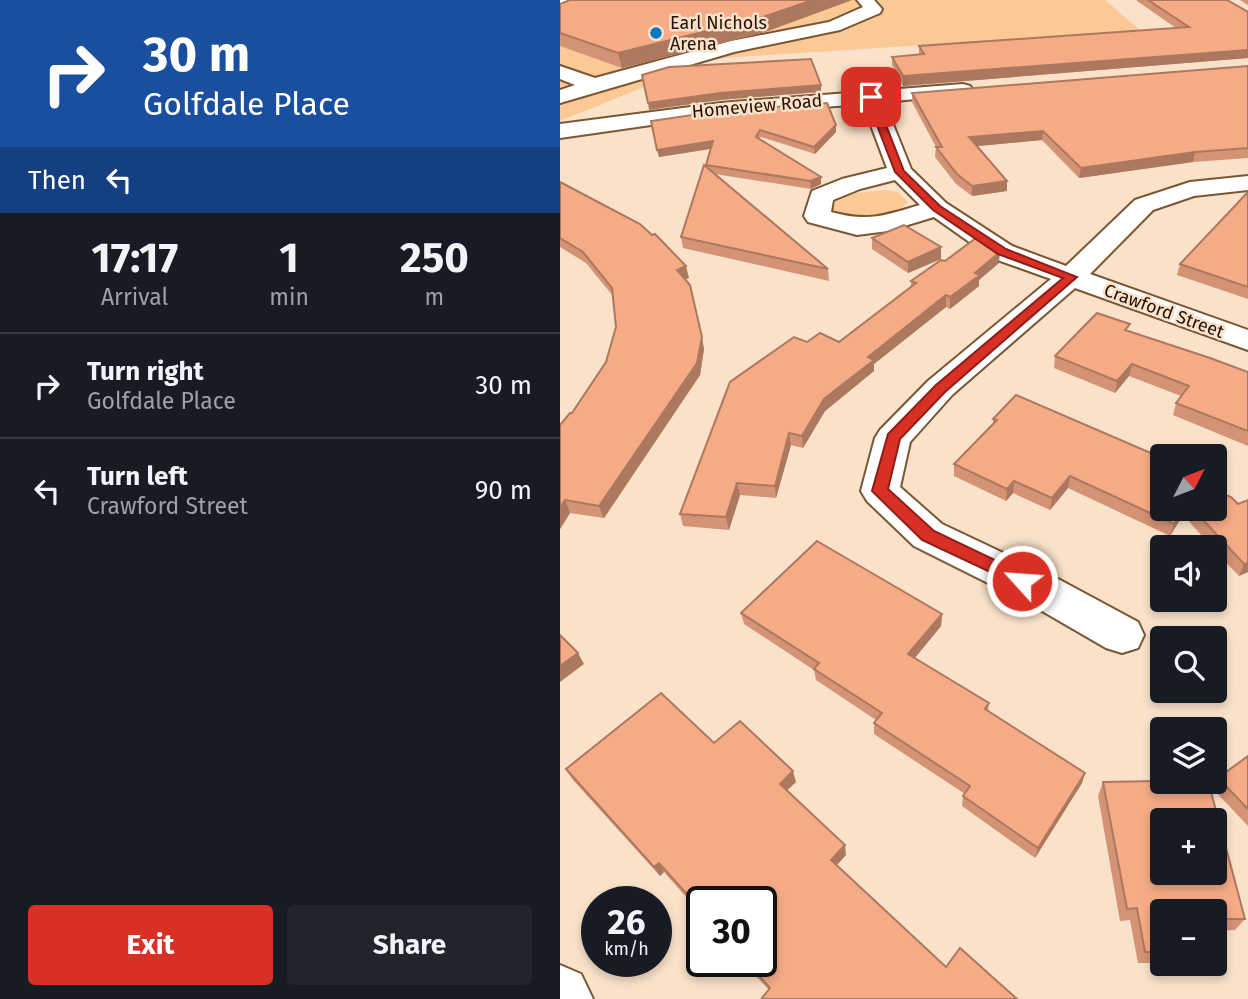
<!DOCTYPE html>
<html lang="en">
<head>
<meta charset="utf-8">
<style>
	:root { --surface:#171b24; --page:#20242c; --text:#f1f3f6; --muted:#9ea1a6; --line:#363941; --accent:#d93025 }
	body { margin:0; font-family:"Fira Sans",sans-serif; background:var(--page); color:var(--text); height:100vh; display:flex; flex-direction:column; font-size:26px; white-space:nowrap }
	* { box-sizing:border-box; margin:0 }
	p { font-size:23px; color:var(--muted) }
	.icon { flex:none; width:38px; height:38px; fill:none; stroke:currentColor; stroke-width:2; stroke-linecap:round; stroke-linejoin:round }
	.map { position:relative; flex:1; overflow:hidden }
	.details { display:flex; flex-direction:column; background:var(--surface); width:560px }
	.details>* { flex:none }
	.top-card { background:#1a4fa0; color:#fff; overflow:hidden }
	.needle { width:46px; rotate:48deg }
	.controls { position:absolute; left:590px; top:444px; display:grid; gap:14px }
	.controls a { display:grid; place-items:center; width:77px; height:77px; border-radius:7px; background:var(--surface); box-shadow:0 4px 10px #0003; font-size:35px }
	.speed { position:absolute; left:21px; top:886px; display:flex; gap:14px; font-size:35px; font-weight:700; text-align:center }
	.speed>* { display:grid; place-content:center; width:91px; height:91px; border-radius:50%; background:var(--surface); box-shadow:0 4px 10px #0003; line-height:1 }
	.speed small { font-size:18px; font-weight:400 }
	.speed .limit { border:4px solid #111; border-radius:10px; background:#fff; color:#111 }
	.pin { position:absolute; display:grid; place-items:center; width:60px; height:60px; color:#fff; margin:-30px; border-radius:14px; box-shadow:0 4px 10px #0006 }
	.me { position:absolute; width:77px; margin:-38px; rotate:296deg; stroke-linejoin:round; filter:drop-shadow(0 0 5px #0008) }
	.turn { display:flex; align-items:center; gap:24px; height:147px; padding:0 28px; font-size:32px }
	.turn .icon { width:91px; height:91px; stroke-width:2.5 }
	.turn b { display:block; font-size:49px; line-height:60px }
	.then { display:flex; align-items:center; height:66px; padding:0 28px; background:#0003; gap:14px; font-size:26px }
	.eta { display:flex; justify-content:space-evenly; align-items:center; height:119px; text-align:center }
	.eta b { font-size:42px; font-weight:700; line-height:49px }
	.action { display:flex; gap:14px; margin-top:auto; padding:14px 28px }
	.action a { flex:1; height:80px; border-radius:7px; background:var(--accent); color:#fff; font-size:28px; font-weight:700; line-height:80px; text-align:center }
	.action a+a { background:var(--page); color:var(--text) }
	ul { padding:0; list-style:none }
	li { display:flex; align-items:center; gap:21px; height:105px; padding:0 28px; border-top:2px solid var(--line) }
	li div { flex:1 }
	li b { display:block; font-size:26px }
	li em { font-style:normal }
	main { display:flex; flex:1; min-height:0 }
	.map>svg:first-child { display:block }
	.green { fill:#fbc996 }
	.lines { fill:none; stroke-linecap:round; stroke-linejoin:round }
	.minor-casing { stroke:#7a5732; stroke-width:4 }
	.minor { fill:#fff; fill-rule:evenodd }
	.wall { fill:#d49374 }
	.shaded-wall { fill:#ac785e }
	.building { fill:#f6ab87; stroke:#ac785e; stroke-width:2; fill-rule:evenodd }
	.route { fill:#d93025; stroke:#8d1f18; stroke-width:2 }
	.poi-dot { fill:#0678c2; stroke:#fae2ca; stroke-width:2.5 }
	.labels { text-anchor:middle; stroke-width:5; stroke-linejoin:round; paint-order:stroke }
	.far-poi-label { font-size:18px; fill:#201204; stroke:#fae2ca; text-anchor:start }
	.far-street-label { font-size:18px; fill:#201204; stroke:#fae2ca }
</style>
</head>
<body>
<main>
<section class="details">
<div class="top-card">
<div class="turn"><svg class="icon" aria-label="right" viewBox="0 0 24 24"><path d="M7 20v-9h11M14 6l5 5-5 5"/></svg><div><b>30 m</b>Golfdale Place</div></div>
<div class="then">Then<svg class="icon" aria-label="left" viewBox="0 0 24 24"><path d="M17 20v-9H6M10 6l-5 5 5 5"/></svg></div>
</div>
<div class="eta">
<div><b>17:17</b><p>Arrival</p></div>
<div><b>1</b><p>min</p></div>
<div><b>250</b><p>m</p></div>
</div>
<ul>
<li><svg class="icon" aria-label="right" viewBox="0 0 24 24"><path d="M7 20v-9h11M14 6l5 5-5 5"/></svg><div><b>Turn right</b><p>Golfdale Place</p></div><em>30 m</em></li>
<li><svg class="icon" aria-label="left" viewBox="0 0 24 24"><path d="M17 20v-9H6M10 6l-5 5 5 5"/></svg><div><b>Turn left</b><p>Crawford Street</p></div><em>90 m</em></li>
</ul>
<div class="action"><a>Exit</a><a>Share</a></div>
</section>
<div class="map">
<svg width="688" height="999" viewBox="0 0 688 999">
	<rect width="100%" height="100%" fill="#fae2ca"/>
	<g class="green">
		<path d="M0 0H545L581 31 147 59 149 61 0 121Z"/>
		<path d="M325 190 338 192 348 202 341 208 305 220 269 212 272 198 283 194Z"/>
	</g>
	<g class="lines">
		<defs>
			<g id="minor">
				<path d="M0 0H13L11 3 0 6Z"/>
				<path d="M297 0H314L322 9 320 13 280 30 174 52 0 103V90L15 85 0 79V66L35 78 171 41 269 22 303 7Z"/>
				<path d="M403 84 410 86 413 90 410 94 324 102 351 169 386 203 452 246 506 266 575 200 630 182 688 176V190L634 196 593 210 530 274 688 330V350L515 288 392 395 350 442 340 487 382 524 500 580 578 622 584 635 578 648 562 653 546 648 470 604 354 546 307 501 301 491 315 438 320 430 368 381 491 279 432 258 374 217 328 231 297 235 248 222 244 216 252 191 282 179 327 168 303 104 161 115 0 138V124L161 103ZM335 180 360 205C322 216 309 222 271 212L273 200 300 189Z"/>
				<path d="M0 965 21 974 33 999H0Z"/>
			</g>
		</defs>
		<use href="#minor" class="minor-casing"/>
		<use href="#minor" class="minor"/>
	</g>
	<g class="wall">
		<path d="M10 0H292L205 32 62 68 0 46V4Z"/>
		<path d="M577 0H667L688 58 343 86 332 65V57L359 55V46L616 28 577 1Z"/>
		<path d="M680 0H688V5Z"/>
		<path d="M688 66V158L633 162 519 178 482 140 417 146 447 191 412 196 396 184 375 157 376 147 352 102V93Z"/>
		<path d="M160 111 276 132 255 154 201 137 199 139 261 184 251 189 155 174 268 269 269 281 123 248 121 237 151 149 99 157Z"/>
		<path d="M0 182 129 278 125 279 144 349 140 375 44 518 10 513 0 529V425L12 413 46 362 56 327 53 296 26 263 0 247Z"/>
		<path d="M688 192V299L617 275 620 264Z"/>
		<path d="M312 238 381 259 348 273 312 249Z"/>
		<path d="M385 261 439 263 419 280V286L390 309 386 307 314 364V371L265 411 243 448 231 445 216 498 180 495 169 530 123 526 120 514 247 342H279L351 287V281Z"/>
		<path d="M569 331 688 372V446L613 415 616 403 621 396 569 376 555 393 494 368 495 356Z"/>
		<path d="M433 419 597 466 602 509H654V490L688 572 679 576 654 550V548H653L623 515 610 536 508 488 490 510 453 493 446 501 394 476V464L433 424Z"/>
		<path d="M181 613 382 614 381 626 355 658 429 703 428 712 522 783 475 858 402 806 403 796 405 794 314 734V723L316 720 256 680 254 670 184 624Z"/>
		<path d="M154 743 236 782 227 790 286 855 277 865 386 967 457 999 209 990 182 961H201L142 901V915L104 872 100 876 13 780 6 769Z"/>
		<path d="M688 756V826L652 788 658 778Z"/>
		<path d="M543 782 600 789 685 919 675 930 654 931V912H602V963H578L570 920 560 921 538 796Z"/>
	</g>
	<g class="shaded-wall">
		<path d="M253 0H292L205 32 62 68 58 53Z"/>
		<path d="M688 50V58L343 86V76Z"/>
		<path d="M261 85V92L161 100 89 110 88 103 160 93Z"/>
		<path d="M276 125V132L255 154 254 147Z"/>
		<path d="M483 131 482 140 408 147 409 137Z"/>
		<path d="M153 141 155 148 99 157 97 150Z"/>
		<path d="M635 152 633 162 519 178 521 168Z"/>
		<path d="M261 177V184L251 189 250 181Z"/>
		<path d="M447 181V191L412 196V186Z"/>
		<path d="M381 247V259L348 273V262Z"/>
		<path d="M440 252 439 263 419 280V286L390 309V297L415 273Z"/>
		<path d="M126 266 129 278 119 281 117 270Z"/>
		<path d="M386 295V307L314 364V371L265 411 243 448 242 436 264 399 308 357Z"/>
		<path d="M142 337 144 349 140 375 44 518 39 506Z"/>
		<path d="M572 364 569 376 555 393 557 381Z"/>
		<path d="M229 433 231 445 216 498 215 486Z"/>
		<path d="M510 476 508 488 490 510 492 498Z"/>
		<path d="M454 481 453 493 446 501 447 489Z"/>
		<path d="M177 483 180 495 169 530 166 517Z"/>
		<path d="M5 500 10 513 0 529V508Z"/>
		<path d="M623 509H625L623 515 610 536 614 524Z"/>
		<path d="M688 563V572L679 576 684 564Z"/>
		<path d="M382 614 381 626 348 666V654Z"/>
		<path d="M18 653 24 664 0 682V666Z"/>
		<path d="M233 771 236 782 223 794 220 784Z"/>
		<path d="M525 773 522 783 475 858 478 848Z"/>
		<path d="M285 845 286 855 273 869 271 860Z"/>
		<path d="M99 863 104 872 100 876 94 867Z"/>
	</g>
	<g class="building">
		<path d="M10 0H253L203 17 58 53 0 33V4Z"/>
		<path d="M588 0H667L688 12V50L343 76 332 57 364 54 359 46 629 27Z"/>
		<path d="M251 59 261 85 160 93 88 103 82 75 109 67Z"/>
		<path d="M688 66V148L635 152 521 168 483 131 409 137 447 181 412 186 397 174 376 147H382L352 93Z"/>
		<path d="M267 103 276 125 254 147 200 130 196 137 261 177 250 181 146 165 153 141 97 150 91 121 160 111Z"/>
		<path d="M144 165 268 269 121 237Z"/>
		<path d="M0 182 80 224 92 235 95 234 126 266 117 270 130 285 142 337 137 363 39 506 5 500 0 508V425L10 413H12L46 362 56 327 52 288 23 252 0 238Z"/>
		<path d="M688 192V287L620 264Z"/>
		<path d="M344 225 381 247 348 262 312 238Z"/>
		<path d="M416 238 440 252 415 273 420 275 390 297 386 295 308 357 314 360 264 399 242 436 229 433 215 486 177 483 166 517 120 514 170 382 234 337 247 342 260 333 279 342 356 283 351 281 381 260 385 261Z"/>
		<path d="M537 313 570 324 565 330 650 358 688 372V431L616 403 629 386 572 364 557 381 495 356Z"/>
		<path d="M456 395 600 457 595 465 602 468V509H623L614 524 510 476 492 498 454 481 447 489 394 464 437 420 433 419Z"/>
		<path d="M654 490 671 497 678 504 688 500V563L684 564 633 509H654Z"/>
		<path d="M257 541 382 614 348 654 429 703 425 709 525 773 478 848 403 796 410 786 314 723 322 713 254 669 259 663 181 613Z"/>
		<path d="M0 635 18 653 0 666Z"/>
		<path d="M101 693 154 743 180 721 233 771 220 784 285 845 271 860 386 967 400 948 457 999H204L202 998 210 988 186 961H201V901H142V911L99 863 94 867 6 769Z"/>
		<path d="M688 756V809L658 778Z"/>
		<path d="M598 781 600 789 650 788 685 919H654V912H602V952H585L577 908 567 909 543 782ZM602 821H654V873H602Z"/>
	</g>
	<path class="route" d="M311 94 315 97 344 171 380 206 446 249 517 277 385 392 340 439 328 489 374 531 468 576 471 581 468 585 462 587 362 540 312 491 328 434 376 385 503 278 438 254 373 210 335 172 306 97Z"/>
	<circle class="poi-dot" cx="96" cy="33" r="7"/>
	<g class="labels">
		<g class="far-poi-label">
			<text x="110" y="29">Earl Nichols<tspan x="110" dy="21">Arena</tspan></text>
		</g>
		<g class="far-street-label">
			<text transform="translate(197 106) rotate(-5)" y="6">Homeview Road</text>
			<text transform="translate(604 311) rotate(20)" y="6">Crawford Street</text>
		</g>
	</g>
</svg>
<div class="controls">
<a><svg class="needle" viewBox="-14 -14 28 28"><path d="M0-13l5 13h-10z" fill="#e53935"/><path d="M0 13l5-13h-10z" fill="#9ea1a6"/></svg></a>
<a><svg class="icon" aria-label="sound" viewBox="0 0 24 24"><path d="M4 9h4l5-4v14l-5-4H4zM17 9q2 3 0 6"/></svg></a>
<a><svg class="icon" aria-label="search" viewBox="0 0 24 24"><circle cx="10" cy="10" r="6"/><path d="M15 15l6 6"/></svg></a>
<a><svg class="icon" aria-label="layers" viewBox="0 0 24 24"><path d="M12 4l9 5-9 5-9-5zM3 14l9 5 9-5"/></svg></a>
<a>+</a>
<a>−</a>
</div>
<div class="speed"><div>26<small>km/h</small></div><div class="limit">30</div></div>
<div class="pin" style="left:311px;top:97px;background:#d93025"><svg class="icon" aria-label="arrive" viewBox="0 0 24 24"><path d="M6 21V4h12l-3 4 3 4H6"/></svg></div>
<svg class="me" style="left:462px;top:581px" viewBox="-20 -20 40 40"><circle r="17" fill="#d93025" stroke="#fff" stroke-width="3"/><path d="M0-11L8 9 0 5-8 9z" fill="#fff"/></svg>
</div>
</main>
</body>
</html>
